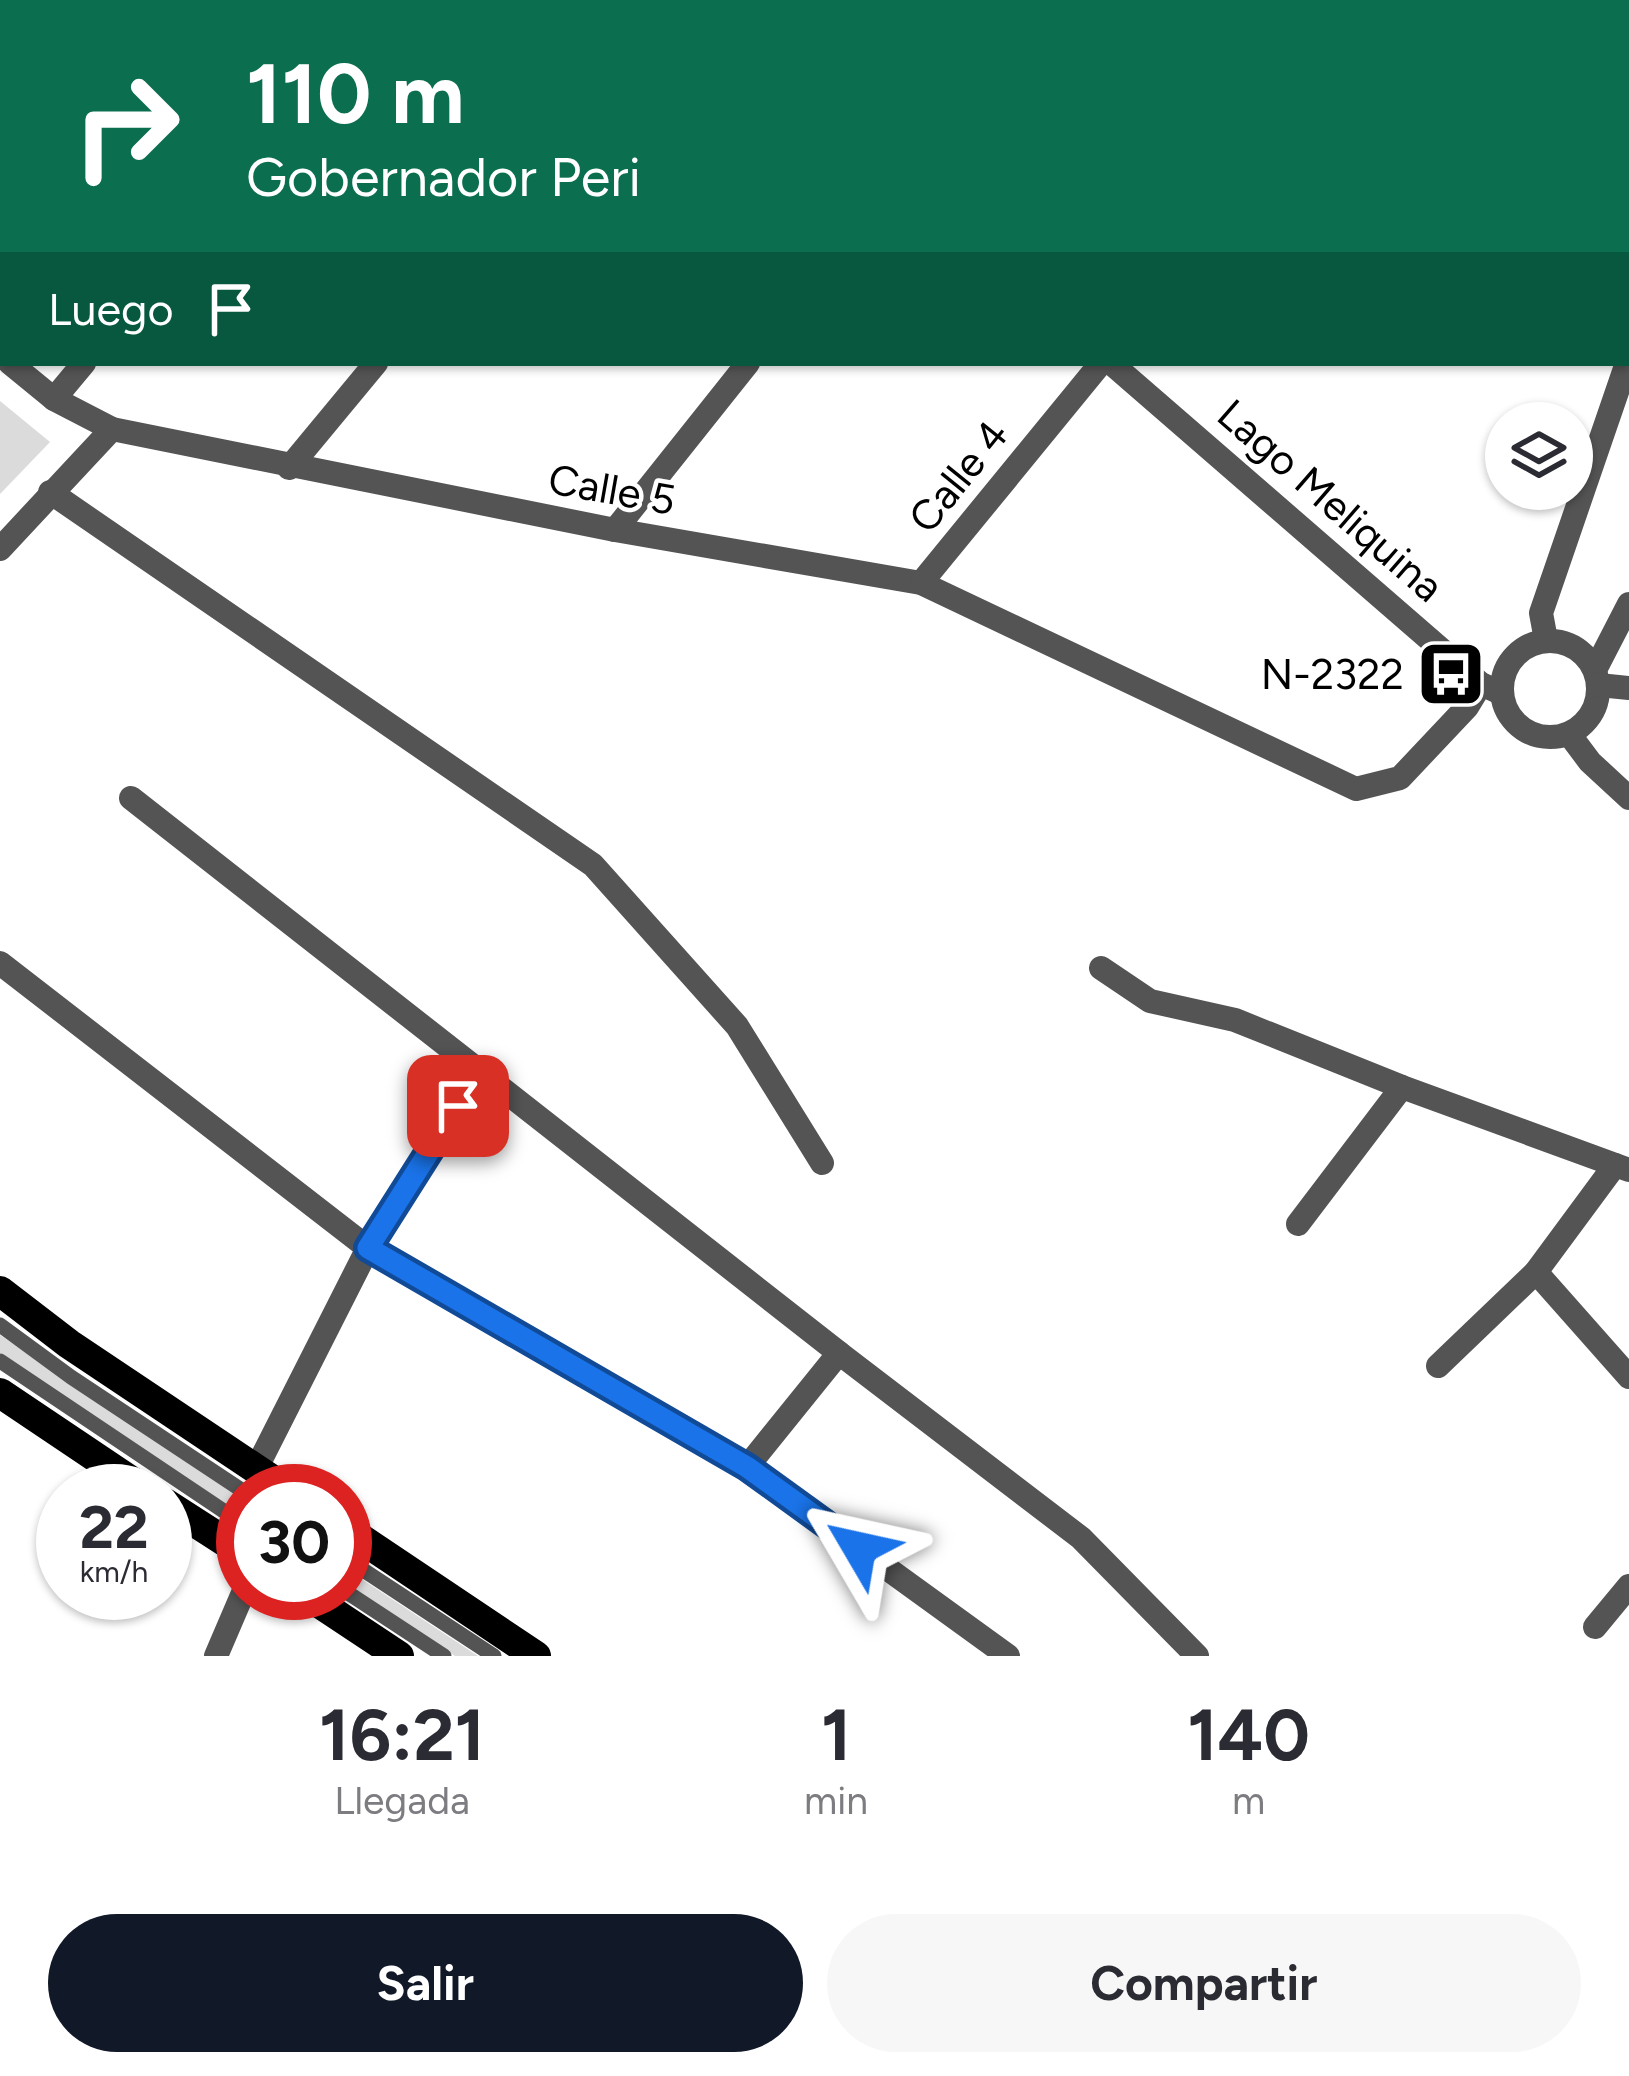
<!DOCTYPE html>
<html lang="es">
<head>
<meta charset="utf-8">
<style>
	:root { --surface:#fff; --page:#f7f7f7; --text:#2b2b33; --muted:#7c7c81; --accent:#111827 }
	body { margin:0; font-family:Figtree,sans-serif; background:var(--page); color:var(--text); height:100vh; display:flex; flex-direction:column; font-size:45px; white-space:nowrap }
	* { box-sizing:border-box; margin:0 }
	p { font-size:39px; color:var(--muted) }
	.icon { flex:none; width:66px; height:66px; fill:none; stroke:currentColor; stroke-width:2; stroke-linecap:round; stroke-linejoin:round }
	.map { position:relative; height:1656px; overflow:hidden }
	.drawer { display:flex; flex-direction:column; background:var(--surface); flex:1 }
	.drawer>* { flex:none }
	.guide { position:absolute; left:0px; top:0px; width:1629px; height:366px; box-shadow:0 3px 9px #0004; background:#0b6e4f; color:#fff; overflow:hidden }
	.tools { position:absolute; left:1485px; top:402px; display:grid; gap:24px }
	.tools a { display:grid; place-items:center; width:108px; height:108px; border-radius:50%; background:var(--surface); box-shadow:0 3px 9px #0004; font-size:60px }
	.speed { position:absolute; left:36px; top:1464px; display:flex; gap:24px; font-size:60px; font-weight:700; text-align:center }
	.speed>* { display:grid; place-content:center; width:156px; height:156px; border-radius:50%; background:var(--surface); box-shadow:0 3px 9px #0004; line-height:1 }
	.speed small { font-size:30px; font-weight:400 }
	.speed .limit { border:18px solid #d22; background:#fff; color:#111 }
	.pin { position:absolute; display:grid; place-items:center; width:102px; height:102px; color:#fff; margin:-51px; border-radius:24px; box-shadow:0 6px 18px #0006 }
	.me { position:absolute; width:132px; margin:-66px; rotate:306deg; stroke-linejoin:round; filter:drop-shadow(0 0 9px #0008) }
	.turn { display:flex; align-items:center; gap:42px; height:252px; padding:0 48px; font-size:54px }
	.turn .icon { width:156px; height:156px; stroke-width:2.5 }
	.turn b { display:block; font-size:84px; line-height:102px }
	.then { display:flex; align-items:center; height:114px; padding:0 48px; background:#0003; gap:24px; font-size:45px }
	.eta { display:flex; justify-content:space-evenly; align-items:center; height:204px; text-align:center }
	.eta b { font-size:72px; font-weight:700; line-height:84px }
	.action { display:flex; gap:24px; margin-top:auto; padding:24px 48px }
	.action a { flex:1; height:138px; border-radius:72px; background:var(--accent); color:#fff; font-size:48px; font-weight:700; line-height:138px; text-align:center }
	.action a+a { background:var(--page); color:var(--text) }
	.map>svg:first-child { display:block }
	.green { fill:#dbdbdb }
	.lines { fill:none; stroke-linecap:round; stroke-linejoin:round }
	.lane { stroke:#545454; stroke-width:15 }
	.street { stroke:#545454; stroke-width:24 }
	.primary { stroke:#000; stroke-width:30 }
	.route-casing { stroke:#114b97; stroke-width:30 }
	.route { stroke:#1a73e8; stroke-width:21 }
	.labels { text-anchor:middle; stroke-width:9; stroke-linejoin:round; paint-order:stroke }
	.street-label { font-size:42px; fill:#000; stroke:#fff }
	.poi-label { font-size:42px; fill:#000; stroke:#fff; text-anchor:end }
</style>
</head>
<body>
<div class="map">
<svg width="1629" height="1656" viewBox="0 0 1629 1656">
	<rect width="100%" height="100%" fill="#fff"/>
	<g class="green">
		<path d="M0 401 50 442 0 494Z"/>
		<path d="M0 1335 243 1500V1516L0 1353Z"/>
		<path d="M345 1568 478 1656H455L345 1584Z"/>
	</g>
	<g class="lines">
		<g class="lane">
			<path d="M0 1325 71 1377 243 1491"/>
			<path d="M0 1361 243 1524"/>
			<path d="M345 1558 494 1656"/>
			<path d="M345 1591 444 1656"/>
		</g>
		<g class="street">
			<path d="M777 0 781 3"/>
			<path d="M992 0 995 3"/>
			<path d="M1056 0 1060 3"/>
			<path d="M1281 0 1285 3"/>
			<path d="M378 3 381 0"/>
			<path d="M675 3 678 0"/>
			<path d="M1175 3 1177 0"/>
			<path d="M1520 3 1522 0"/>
			<path d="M0 35 3 37"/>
			<path d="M1626 283 1629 288"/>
			<path d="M10 363 54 399 112 429 615 530 921 583 1356 789 1400 778 1467 707 1481 684"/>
			<path d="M1111 363 1481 684 1501 693"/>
			<path d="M54 399 84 363"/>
			<path d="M289 468 376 363"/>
			<path d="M50 492 593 865 737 1026 822 1163"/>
			<path d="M615 530 748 363"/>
			<path d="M0 549 112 429"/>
			<path d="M921 583 1101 363"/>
			<path d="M1546 640 1541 613 1629 357"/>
			<circle cx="1550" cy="689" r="48"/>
			<path d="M1595 670 1629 604"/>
			<path d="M1599 685 1629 688"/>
			<path d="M1569 734 1590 762 1629 798"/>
			<path d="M131 798 839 1353 747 1467"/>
			<path d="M0 963 368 1248 747 1467 1008 1656"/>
			<path d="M1101 968 1150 1001 1235 1020 1402 1087 1629 1170"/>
			<path d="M1298 1224 1402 1087"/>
			<path d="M1536 1272 1629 1377"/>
			<path d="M839 1353 1081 1538 1197 1656"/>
			<path d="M1438 1366 1536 1272 1615 1165"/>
			<path d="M256 1469 368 1248 481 1071"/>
			<path d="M1595 1627 1629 1586"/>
			<path d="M216 1656 243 1593"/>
		</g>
		<g class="primary">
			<path d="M0 1291 69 1344 289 1491"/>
			<path d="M0 1393 146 1491"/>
			<path d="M165 1503 243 1553"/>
			<path d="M345 1528 536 1656"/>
			<path d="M304 1593 399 1656"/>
		</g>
	</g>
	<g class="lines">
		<defs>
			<path id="route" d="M458 1106 368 1248 747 1467 859 1548"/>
		</defs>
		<use href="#route" class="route-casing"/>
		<use href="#route" class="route"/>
	</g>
	<defs>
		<symbol id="bus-square" viewBox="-11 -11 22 22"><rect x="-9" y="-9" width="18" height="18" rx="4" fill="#000" stroke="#fff"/><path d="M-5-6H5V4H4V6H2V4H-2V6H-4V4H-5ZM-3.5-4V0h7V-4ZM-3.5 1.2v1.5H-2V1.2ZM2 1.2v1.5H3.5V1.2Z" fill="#fff"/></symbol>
	</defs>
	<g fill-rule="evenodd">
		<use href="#bus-square" x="1413" y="636" width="76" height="76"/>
	</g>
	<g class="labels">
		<g class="street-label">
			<text transform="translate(958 476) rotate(-51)" y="15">Calle 4</text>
			<text transform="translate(612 489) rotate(10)" y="15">Calle 5</text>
			<text transform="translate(1331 500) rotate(41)" y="15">Lago Meliquina</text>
		</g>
		<g class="poi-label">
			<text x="1404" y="689">N-2322</text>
		</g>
	</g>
</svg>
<div class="tools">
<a><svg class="icon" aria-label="layers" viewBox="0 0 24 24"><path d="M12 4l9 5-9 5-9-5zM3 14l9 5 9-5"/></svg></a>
</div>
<div class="speed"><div>22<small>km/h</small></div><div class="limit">30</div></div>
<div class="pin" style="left:458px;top:1106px;background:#d93025"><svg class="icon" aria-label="arrive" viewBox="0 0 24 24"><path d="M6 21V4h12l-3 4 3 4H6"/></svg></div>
<svg class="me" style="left:859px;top:1548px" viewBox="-20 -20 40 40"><path d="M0-17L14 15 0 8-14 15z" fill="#1a73e8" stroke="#fff" stroke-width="4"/></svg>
<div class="guide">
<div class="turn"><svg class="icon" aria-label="right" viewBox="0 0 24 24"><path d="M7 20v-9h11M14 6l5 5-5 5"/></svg><div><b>110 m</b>Gobernador Peri</div></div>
<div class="then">Luego<svg class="icon" aria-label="arrive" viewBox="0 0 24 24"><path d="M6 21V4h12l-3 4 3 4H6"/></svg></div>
</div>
</div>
<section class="drawer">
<div class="eta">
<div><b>16:21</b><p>Llegada</p></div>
<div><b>1</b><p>min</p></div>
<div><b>140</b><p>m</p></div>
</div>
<div class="action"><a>Salir</a><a>Compartir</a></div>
</section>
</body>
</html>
